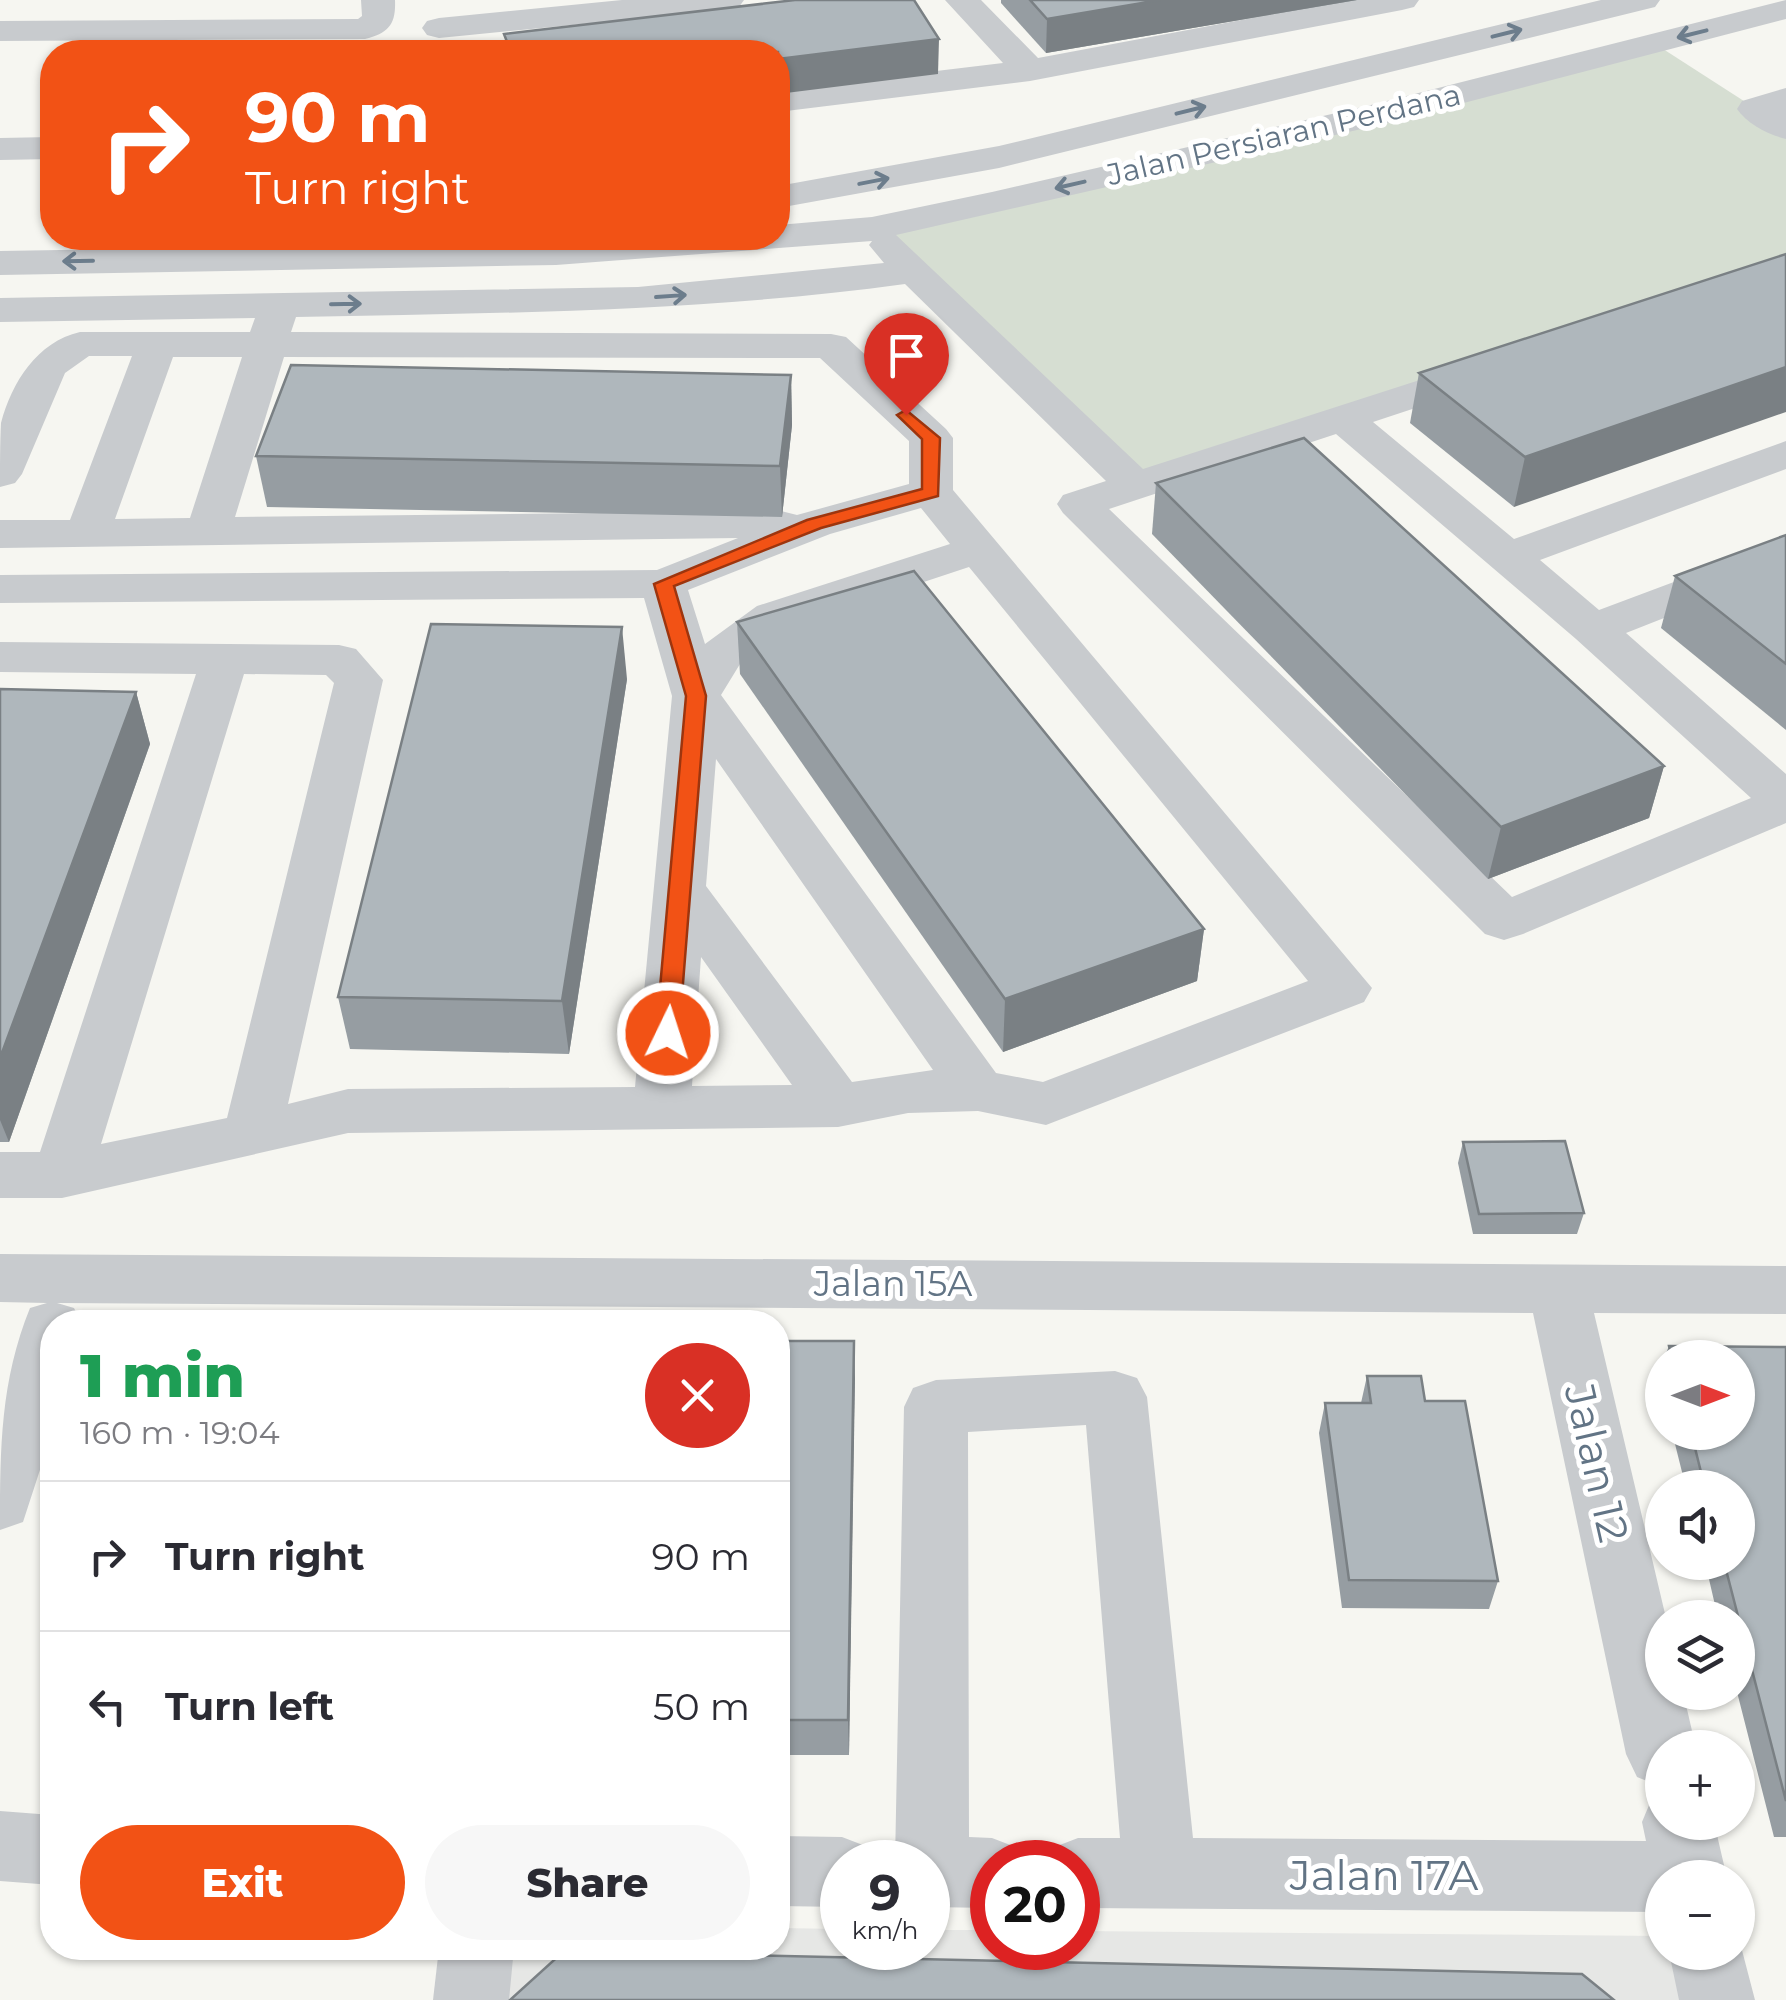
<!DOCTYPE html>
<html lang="en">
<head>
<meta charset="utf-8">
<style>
	:root { --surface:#fff; --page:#f7f7f7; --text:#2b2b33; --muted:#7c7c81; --line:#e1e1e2; --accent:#f25215 }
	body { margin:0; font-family:Montserrat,sans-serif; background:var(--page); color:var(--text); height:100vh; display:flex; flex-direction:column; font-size:38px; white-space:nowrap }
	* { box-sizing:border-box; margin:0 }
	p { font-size:32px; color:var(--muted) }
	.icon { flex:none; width:55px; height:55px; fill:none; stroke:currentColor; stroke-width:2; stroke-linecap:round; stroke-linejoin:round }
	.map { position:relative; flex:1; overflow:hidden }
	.sheet { position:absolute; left:40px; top:1310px; width:750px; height:650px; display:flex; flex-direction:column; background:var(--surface); border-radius:40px; box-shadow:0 2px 8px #0004 }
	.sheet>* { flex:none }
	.guide { position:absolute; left:40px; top:40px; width:750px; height:210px; border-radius:40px; box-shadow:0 2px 8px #0004; background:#f25215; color:#fff; overflow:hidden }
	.needle { width:65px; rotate:90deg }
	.tools { position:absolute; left:1645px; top:1340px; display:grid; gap:20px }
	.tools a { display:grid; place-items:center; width:110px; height:110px; border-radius:50%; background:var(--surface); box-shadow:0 2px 8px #0004; font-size:50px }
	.speed { position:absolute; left:820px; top:1840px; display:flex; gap:20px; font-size:50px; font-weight:700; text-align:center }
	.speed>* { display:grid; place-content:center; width:130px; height:130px; border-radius:50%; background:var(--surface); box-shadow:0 2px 8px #0004; line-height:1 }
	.speed small { font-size:25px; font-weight:400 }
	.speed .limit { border:15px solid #d22; background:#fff; color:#111 }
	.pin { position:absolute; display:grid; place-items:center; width:85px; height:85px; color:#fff; margin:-102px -42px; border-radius:50% 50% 50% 0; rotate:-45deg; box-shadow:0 0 10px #0007 }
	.pin .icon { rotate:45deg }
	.me { position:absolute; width:110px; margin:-55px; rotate:4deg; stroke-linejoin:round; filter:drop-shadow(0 0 8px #0008) }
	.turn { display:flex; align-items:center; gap:35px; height:210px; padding:0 40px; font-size:45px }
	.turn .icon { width:130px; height:130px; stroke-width:2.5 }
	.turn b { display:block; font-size:70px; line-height:85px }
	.round { display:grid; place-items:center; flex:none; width:105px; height:105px; border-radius:52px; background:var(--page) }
	.overview { display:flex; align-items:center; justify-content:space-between; height:170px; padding:0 40px }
	h1 { font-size:60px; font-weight:800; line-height:75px; color:#1e9e55 }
	.button { display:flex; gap:20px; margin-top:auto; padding:20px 40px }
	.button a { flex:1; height:115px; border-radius:60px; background:var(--accent); color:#fff; font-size:40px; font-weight:800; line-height:115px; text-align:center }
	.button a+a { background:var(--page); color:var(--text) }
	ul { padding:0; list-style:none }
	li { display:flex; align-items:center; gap:30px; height:150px; padding:0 40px; border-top:2px solid var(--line) }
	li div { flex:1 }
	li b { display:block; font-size:38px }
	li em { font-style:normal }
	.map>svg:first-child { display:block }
	.built { fill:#e6e7e5 }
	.green { fill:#d6ded2 }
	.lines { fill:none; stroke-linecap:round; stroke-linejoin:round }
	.minor { fill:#c8cbce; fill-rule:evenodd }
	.wall { fill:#969da2 }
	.shaded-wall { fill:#7a8084 }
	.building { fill:#afb7bc; stroke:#7a8084; stroke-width:2.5 }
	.oneway { stroke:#6c7d8c }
	.route { fill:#f25215; stroke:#9d350e; stroke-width:2.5 }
	.labels { text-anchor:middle; stroke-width:10; stroke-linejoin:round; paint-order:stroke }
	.far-street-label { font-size:30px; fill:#627485; stroke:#fff }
	.street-label { font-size:35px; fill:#627485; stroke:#fff }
	.near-street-label { font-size:42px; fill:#627485; stroke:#fff }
</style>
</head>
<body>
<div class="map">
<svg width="1786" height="2000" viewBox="0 0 1786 2000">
	<rect width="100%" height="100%" fill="#f6f6f1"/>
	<path class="built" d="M778 1928 842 1929V1948H928V1930H992V1948H1078V1931L1662 1936V1952L1676 1953 1686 2000H498L504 1948H778Z"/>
	<path class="green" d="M1660 47 1786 128V273L1135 486 875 230Z"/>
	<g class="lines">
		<g class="minor">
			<path d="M361 0H395C396 24 389 33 365 39L0 41V21L358 19 362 16Z"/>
			<path d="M622 0H744L739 7 727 10 439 38 427 35 422 28 427 21 439 18Z"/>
			<path d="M945 0H981L1038 58 1348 0H1419L1414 7 1402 10 1030 81 778 112V90L1003 63Z"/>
			<path d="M1601 0H1660L1655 7 999 168 778 208V186L999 146Z"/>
			<path d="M1786 0V19L1379 125 896 235 1143 469 1488 358 1503 361 1509 370 1503 379 1373 422 1514 539 1786 441V469L1540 560 1599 610 1786 540V570L1626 633 1786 774V823L1523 934 1504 940 1485 934 1063 513 1057 504 1063 495 1106 481 905 284C700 312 502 313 296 317L291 332 831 334 846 337 946 429 953 438V490L1372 988 1364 1002 1046 1125 978 1111 908 1113 838 1127 348 1133 62 1198H0V1152H40L196 674 0 672V642L339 645 356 649 383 680 288 1104 348 1089 635 1087 672 696 644 598 0 603V575L657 570 738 538 0 548V520H70L132 356H89L65 373 22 474 15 483 0 487C0 468 0 442 1 423 12 382 37 342 80 332H250L255 318 0 322V298L638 287 884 263 869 245 872 241 556 265 0 275V251L778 238V225L872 217 992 192 1375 104ZM173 357H242L190 518 115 519ZM284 357 820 358 909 441V484L797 515 781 511 235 517ZM1336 434 1576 639 1751 798 1512 897 1109 509ZM921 508 950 544 757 606 705 644 688 590 830 534ZM969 567 1308 981 1043 1082 996 1073 721 695 740 664 791 626ZM244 674 326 675 334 683 227 1118 101 1144ZM716 759 933 1070 852 1082 706 886ZM701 957 792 1085 692 1086Z"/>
			<path d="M1786 88V139C1769 135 1747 124 1737 109L1742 101Z"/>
			<path d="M52 137V159L0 160V138Z"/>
			<path d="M0 1254 1786 1266V1314L1594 1313 1666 1618H1662V1692H1683L1696 1748H1662V1787L1637 1777 1626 1754 1533 1313 57 1303 74 1308 81 1322H52V1433L23 1522 0 1530C0 1450 0 1382 30 1308L47 1303 0 1302Z"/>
			<path d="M1115 1371 1137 1378 1147 1397 1193 1838 1646 1841 1642 1822 1652 1798 1662 1794V1822H1714L1727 1878H1662V1912L1078 1908V1862H1046L1052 1848 1078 1838H1120L1086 1425 968 1432 969 1837 992 1838 1018 1848 1024 1862H992V1908L928 1907V1862H895L904 1407 913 1388 936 1380Z"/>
			<path d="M0 1811 52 1815V1885L0 1881Z"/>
			<path d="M778 1836 842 1837 868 1847 875 1862H842V1907L778 1906Z"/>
			<path d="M1738 1935 1755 2000H1679L1669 1952H1738Z"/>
			<path d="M439 1948H514L509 2000H433Z"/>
		</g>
	</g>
	<g class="wall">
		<path d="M1001 0H1357L1046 53 1001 3Z"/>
		<path d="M1786 254 1514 507 1410 423 1419 373Z"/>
		<path d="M791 375 792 425 782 517 267 507 256 456Z"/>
		<path d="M1156 483 1664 766 1649 818 1488 879 1152 534Z"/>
		<path d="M1786 535V730L1661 628 1675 576Z"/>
		<path d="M737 622 1204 929 1197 981 1003 1052 740 674Z"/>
		<path d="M627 679 569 1054 350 1049 338 997Z"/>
		<path d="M0 689 136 692 150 744 9 1142H0Z"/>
		<path d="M1463 1142 1584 1213 1577 1234H1473L1458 1163Z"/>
		<path d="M778 1341H854L849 1755H778Z"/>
		<path d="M1669 1346 1786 1347V1837H1774L1737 1692 1738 1618H1718L1705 1562H1738V1488H1686L1672 1432H1738V1358H1664Z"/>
		<path d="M1662 1363V1395L1658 1376Z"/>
		<path d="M1367 1376 1425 1401 1498 1581 1489 1609 1342 1608 1319 1433 1325 1403H1361Z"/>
	</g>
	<g class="shaded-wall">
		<path d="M1160 0H1357L1046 53 1047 19Z"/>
		<path d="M939 39 938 74 778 94V59Z"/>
		<path d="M1786 367V412L1514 507 1525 457Z"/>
		<path d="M791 375 792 425 782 517 780 466Z"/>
		<path d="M622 627 627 679 569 1054 562 1001Z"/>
		<path d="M136 692 150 744 9 1142 0 1120V1058Z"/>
		<path d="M1664 766 1649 818 1488 879 1501 827Z"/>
		<path d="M1204 929 1197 981 1003 1052 1005 999Z"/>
		<path d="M854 1341 855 1379 849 1755 848 1720Z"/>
	</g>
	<g class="building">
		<path d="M795 0H914L939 39 778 59V52H511L504 34Z"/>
		<path d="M1030 0H1160L1047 19Z"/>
		<path d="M1786 254V367L1525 457 1419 373Z"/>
		<path d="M291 365 791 375 780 466 256 456Z"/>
		<path d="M1304 438 1664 766 1501 827 1156 483Z"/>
		<path d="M1786 535V664L1675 576Z"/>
		<path d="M914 571 1204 929 1005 999 737 622Z"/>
		<path d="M431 624 622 627 562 1001 338 997Z"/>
		<path d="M0 689 136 692 0 1058Z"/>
		<path d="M1565 1141 1584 1213 1479 1214 1463 1142Z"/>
		<path d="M778 1341H854L848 1720H778Z"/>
		<path d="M1669 1346 1786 1347V1801L1724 1562H1738V1488H1705L1691 1432H1738V1358H1672Z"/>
		<path d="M1367 1376H1421L1425 1401H1465L1498 1581 1349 1580 1325 1403H1371Z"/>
		<path d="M564 1951 1582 1974 1614 2000H510Z"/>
	</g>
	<defs><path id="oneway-shaft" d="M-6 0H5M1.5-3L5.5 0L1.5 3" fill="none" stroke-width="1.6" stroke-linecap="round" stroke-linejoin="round" transform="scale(2.5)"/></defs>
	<g class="oneway">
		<use href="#oneway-shaft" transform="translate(1507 33) rotate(-14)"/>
		<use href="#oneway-shaft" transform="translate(1692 34) rotate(166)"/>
		<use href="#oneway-shaft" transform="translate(1191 110) rotate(-14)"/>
		<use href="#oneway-shaft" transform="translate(874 181) rotate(-11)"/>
		<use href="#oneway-shaft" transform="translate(1070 185) rotate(167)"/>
		<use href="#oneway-shaft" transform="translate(78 261) rotate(179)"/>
		<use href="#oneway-shaft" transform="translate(671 296) rotate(-4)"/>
		<use href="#oneway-shaft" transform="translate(346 304) rotate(-1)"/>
	</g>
	<path class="route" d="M906 410 940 438 938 496 821 528 674 586 706 696 679 1033 668 1041 659 1039 656 1033 686 696 654 584 807 520 922 489V439L897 415Z"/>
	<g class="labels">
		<g class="far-street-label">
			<text transform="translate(1284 135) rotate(-13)" y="10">Jalan Persiaran Perdana</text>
		</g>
		<g class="street-label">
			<text x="893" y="1296">Jalan 15A</text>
		</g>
		<g class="near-street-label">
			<text transform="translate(1597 1463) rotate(77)" y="15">Jalan 12</text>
			<text x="1384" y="1890">Jalan 17A</text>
		</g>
	</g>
</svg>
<div class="tools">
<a><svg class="needle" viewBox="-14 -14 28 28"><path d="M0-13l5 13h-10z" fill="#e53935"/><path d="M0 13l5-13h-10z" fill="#7c7c81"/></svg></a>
<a><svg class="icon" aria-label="sound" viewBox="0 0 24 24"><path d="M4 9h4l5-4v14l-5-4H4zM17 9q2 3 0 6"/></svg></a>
<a><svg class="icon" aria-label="layers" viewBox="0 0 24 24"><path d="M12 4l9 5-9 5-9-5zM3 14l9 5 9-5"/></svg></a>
<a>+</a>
<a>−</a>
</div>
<div class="speed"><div>9<small>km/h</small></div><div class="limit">20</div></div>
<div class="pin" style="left:906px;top:415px;background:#d93025"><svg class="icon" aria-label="arrive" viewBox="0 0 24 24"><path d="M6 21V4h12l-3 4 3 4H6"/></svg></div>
<svg class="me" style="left:668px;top:1033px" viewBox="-20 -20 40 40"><circle r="17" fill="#f25215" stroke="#fff" stroke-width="3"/><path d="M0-11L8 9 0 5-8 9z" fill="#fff"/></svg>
<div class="guide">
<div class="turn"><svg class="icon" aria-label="right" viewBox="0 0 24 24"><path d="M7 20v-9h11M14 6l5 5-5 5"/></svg><div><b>90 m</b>Turn right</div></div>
</div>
<section class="sheet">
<div class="overview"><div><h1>1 min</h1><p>160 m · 19:04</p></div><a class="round" style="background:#d93025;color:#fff"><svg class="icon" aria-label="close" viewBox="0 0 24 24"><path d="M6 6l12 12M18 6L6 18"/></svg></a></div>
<ul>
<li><svg class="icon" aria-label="right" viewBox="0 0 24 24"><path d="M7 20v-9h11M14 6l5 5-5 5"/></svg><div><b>Turn right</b></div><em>90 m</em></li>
<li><svg class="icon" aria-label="left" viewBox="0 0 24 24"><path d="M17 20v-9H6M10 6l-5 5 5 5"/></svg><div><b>Turn left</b></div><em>50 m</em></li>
</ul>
<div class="button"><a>Exit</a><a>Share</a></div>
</section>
</div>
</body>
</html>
